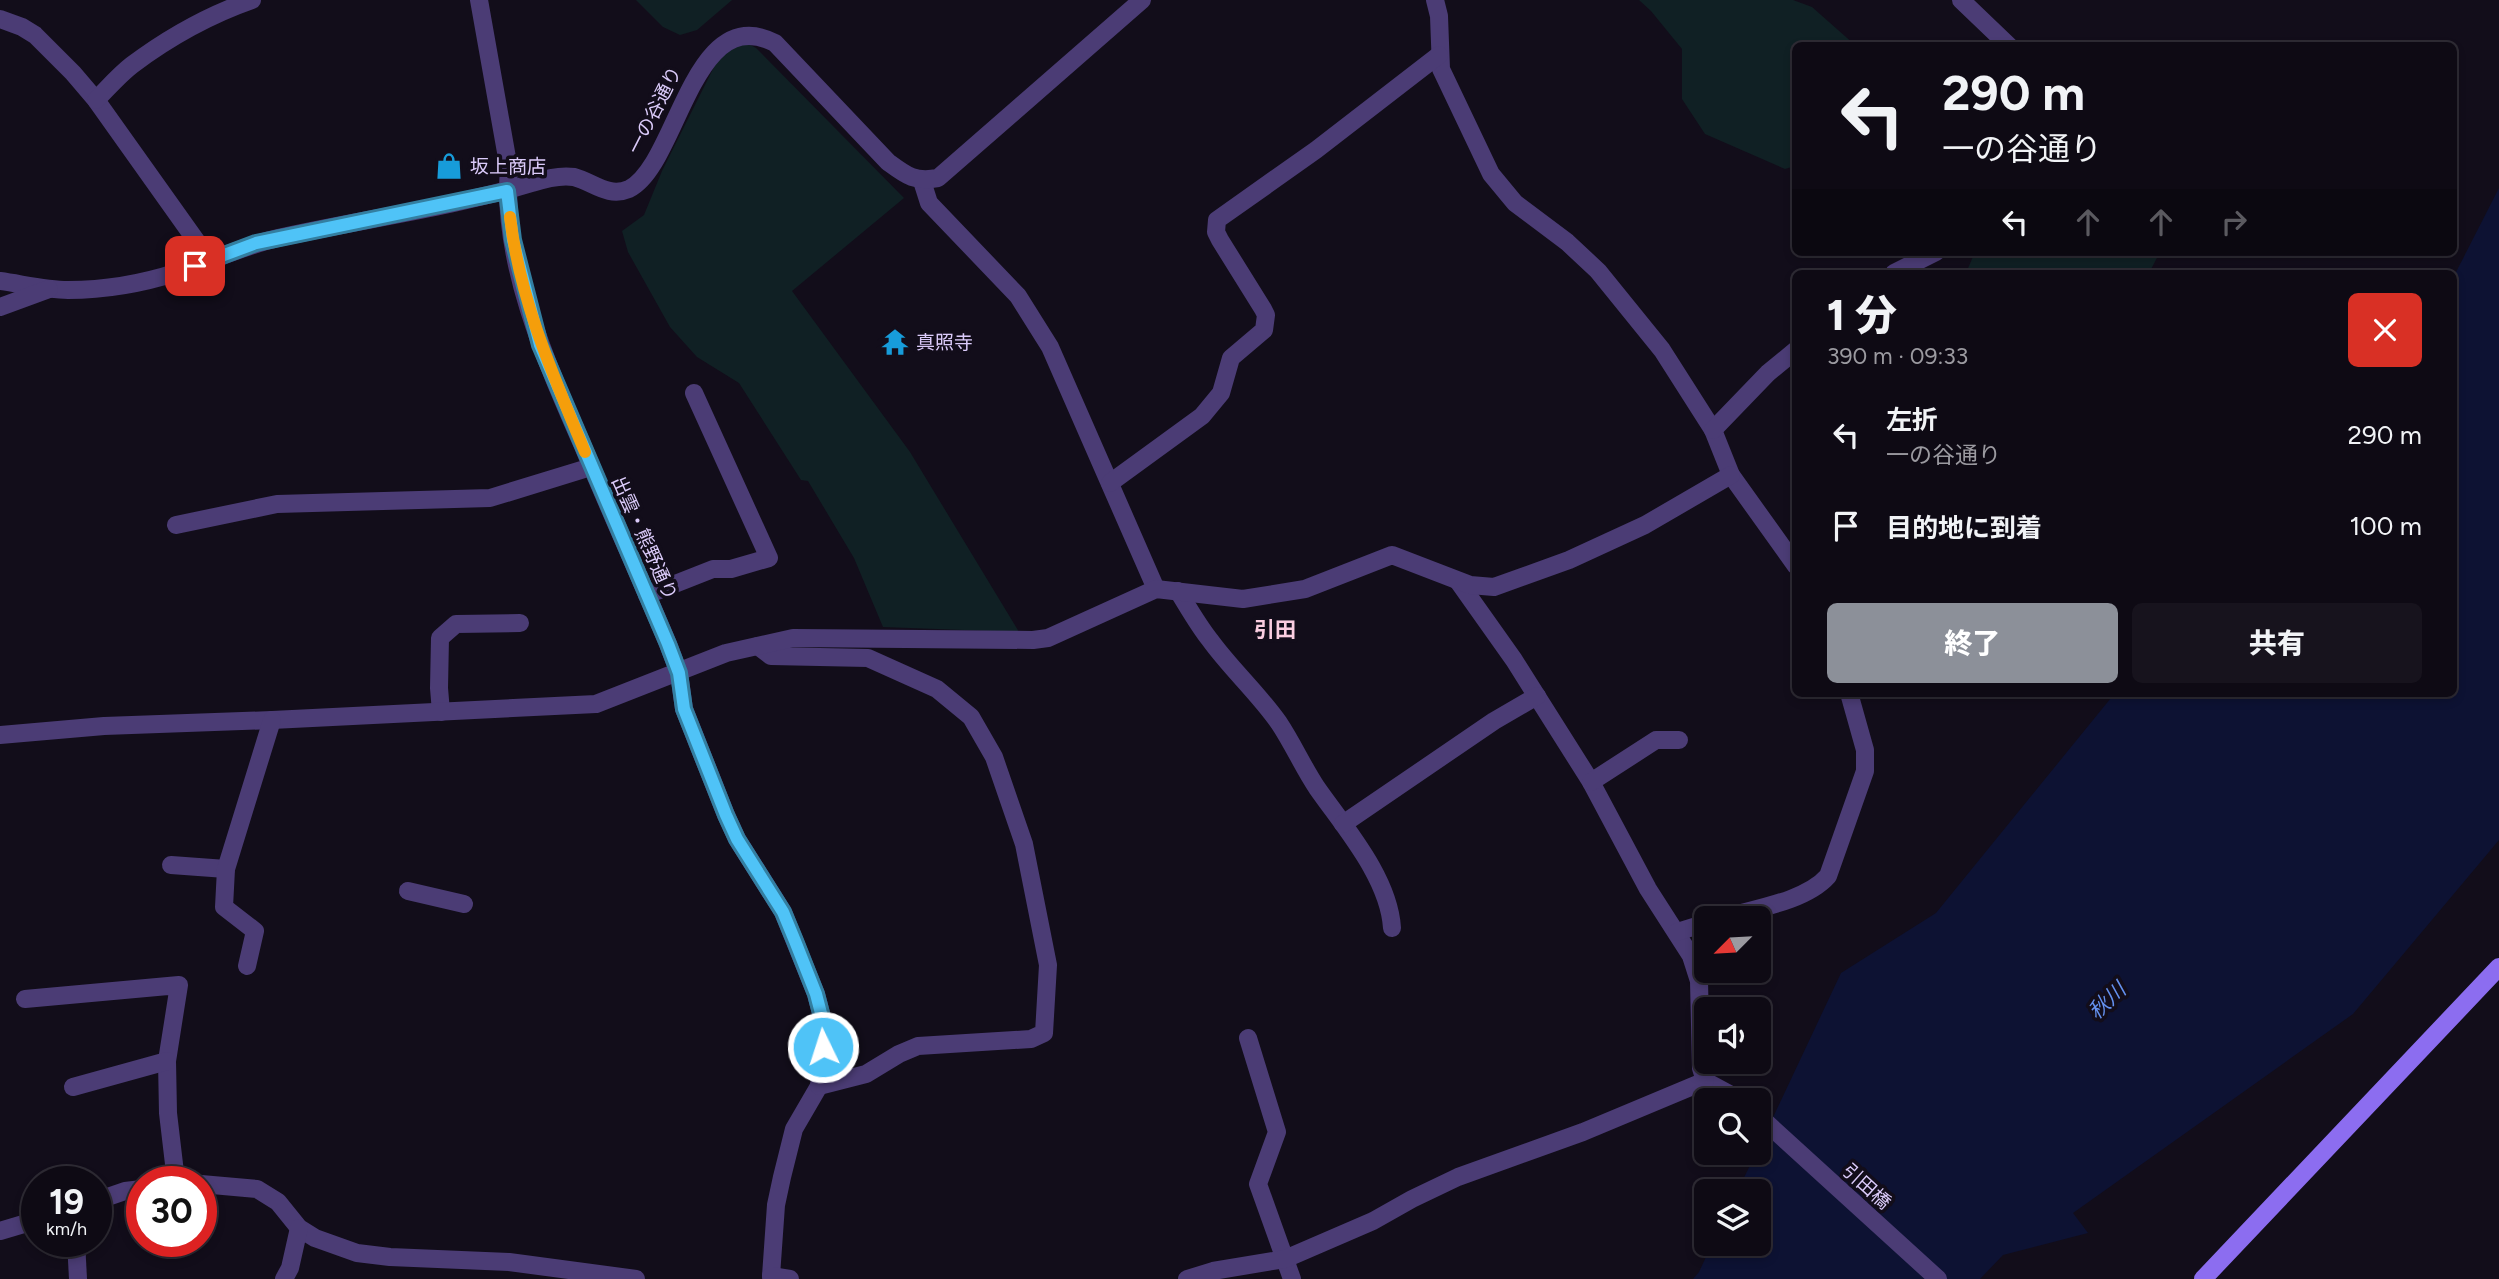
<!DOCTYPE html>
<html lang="ja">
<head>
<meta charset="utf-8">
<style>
	:root { --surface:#0e0a14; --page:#17131d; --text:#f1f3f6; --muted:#9b9aa0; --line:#2e2b34; --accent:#8c9099 }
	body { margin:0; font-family:Figtree,"Noto Sans JP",sans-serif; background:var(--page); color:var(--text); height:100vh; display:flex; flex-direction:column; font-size:26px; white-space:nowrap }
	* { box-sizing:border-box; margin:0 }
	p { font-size:23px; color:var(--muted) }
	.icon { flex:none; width:38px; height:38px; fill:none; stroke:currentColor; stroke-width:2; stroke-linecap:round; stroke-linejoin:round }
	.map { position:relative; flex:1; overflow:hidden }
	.sheet { position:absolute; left:1792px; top:270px; width:665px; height:427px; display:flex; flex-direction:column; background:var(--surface); border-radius:10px; box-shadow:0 4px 10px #0003,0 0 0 2px var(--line) }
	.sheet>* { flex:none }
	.hud { position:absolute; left:1792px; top:42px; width:665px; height:214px; border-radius:10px; box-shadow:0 4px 10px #0003,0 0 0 2px var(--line); background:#0e0a14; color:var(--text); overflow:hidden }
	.needle { width:46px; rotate:246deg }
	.fabs { position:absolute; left:1694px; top:906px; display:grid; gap:14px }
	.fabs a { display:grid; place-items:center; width:77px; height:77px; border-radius:10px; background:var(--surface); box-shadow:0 4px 10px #0003,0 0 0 2px var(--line); font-size:35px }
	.speed { position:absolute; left:21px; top:1166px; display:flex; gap:14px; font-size:35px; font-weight:700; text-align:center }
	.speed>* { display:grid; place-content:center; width:91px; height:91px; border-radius:50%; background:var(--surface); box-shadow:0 4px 10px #0003,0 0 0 2px var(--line); line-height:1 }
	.speed small { font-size:18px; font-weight:400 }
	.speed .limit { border:10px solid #d22; background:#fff; color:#111 }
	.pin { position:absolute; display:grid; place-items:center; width:60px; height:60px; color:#fff; margin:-30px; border-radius:14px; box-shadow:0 4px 10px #0006 }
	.me { position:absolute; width:77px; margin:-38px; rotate:356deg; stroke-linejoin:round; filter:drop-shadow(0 0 5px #0008) }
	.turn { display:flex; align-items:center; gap:24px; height:147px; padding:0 35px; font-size:32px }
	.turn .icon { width:91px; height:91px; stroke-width:2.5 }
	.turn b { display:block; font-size:49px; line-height:60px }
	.lanes { display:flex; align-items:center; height:66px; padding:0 35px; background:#0003; justify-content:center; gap:35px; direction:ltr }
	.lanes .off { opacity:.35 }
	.round { display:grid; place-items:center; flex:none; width:74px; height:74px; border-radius:10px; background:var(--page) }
	.headline { display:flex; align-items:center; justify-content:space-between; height:119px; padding:0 35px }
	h1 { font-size:42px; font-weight:800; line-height:52px }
	.cta { display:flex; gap:14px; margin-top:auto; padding:14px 35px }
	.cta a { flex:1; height:80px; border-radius:10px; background:var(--accent); color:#fff; font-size:28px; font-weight:800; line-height:80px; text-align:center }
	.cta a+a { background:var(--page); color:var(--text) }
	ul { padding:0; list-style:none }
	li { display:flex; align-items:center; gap:21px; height:91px; padding:0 35px }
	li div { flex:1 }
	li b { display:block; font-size:26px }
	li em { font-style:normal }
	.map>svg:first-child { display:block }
	.green { fill:#102024 }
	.water { fill:#0d1233 }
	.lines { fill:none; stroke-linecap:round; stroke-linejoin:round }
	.street { stroke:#4b3c75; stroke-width:18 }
	.secondary { stroke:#8c6df0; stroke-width:18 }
	.route-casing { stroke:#337fa1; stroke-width:18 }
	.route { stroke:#4fc3f7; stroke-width:12 }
	.slow { stroke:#f59e0b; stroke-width:12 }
	.labels { text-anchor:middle; stroke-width:7; stroke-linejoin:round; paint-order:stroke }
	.street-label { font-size:19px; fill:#dbcbfa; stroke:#120d1a }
	.poi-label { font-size:19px; fill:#dbcbfa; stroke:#120d1a; text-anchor:start }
	.neighbourhood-label { font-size:21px; font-weight:bold; fill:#facde0; stroke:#120d1a }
	.water-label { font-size:21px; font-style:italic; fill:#6491ef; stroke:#120d1a }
</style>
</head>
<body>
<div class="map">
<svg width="2499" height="1279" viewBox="0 0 2499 1279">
	<rect width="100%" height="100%" fill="#120d1a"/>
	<g class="green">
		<path d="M636 0H732L697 30 680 35 663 27Z"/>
		<path d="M1639 0H1793L1812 7 1855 45 1796 46 1795 166 1785 169 1705 134 1682 99V49L1651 11Z"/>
		<path d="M745 42 756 48 904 198 792 291 910 452 1019 632 883 627 854 558 808 481 801 480 739 383 697 357 670 327 628 252 622 231 644 215 662 171 722 51Z"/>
		<path d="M1975 252H2160L2149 273H1966Z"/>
	</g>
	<path class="water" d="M2499 188V840L2353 1014 2073 1213 2088 1233 2003 1255 1980 1279H1693L1699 1272 1712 1244H1759V1192H1737L1756 1153H1759V1147L1841 973 1936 913 2115 693H2454V276Z"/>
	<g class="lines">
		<g class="street">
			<path d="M479 0 509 169C501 260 546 362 582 444 610 511 640 577 668 644L679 673 684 709 726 815 737 839 783 912 816 994 822 1017 823 1047 819 1086 794 1129 782 1177 776 1205 771 1276"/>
			<path d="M1435 0 1439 16 1441 69 1491 174 1515 203 1567 242 1598 271 1662 350 1713 430 1731 475 1796 566"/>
			<path d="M1961 0 2009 46"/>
			<path d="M0 19 22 27 35 35 73 73 96 100 202 249 208 260"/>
			<path d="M96 100C108 88 119 75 132 65 168 38 209 15 252 0"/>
			<path d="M922 181 929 203 1018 296 1050 347 1156 589"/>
			<path d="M1894 273 1936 252"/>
			<path d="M0 281C22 284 46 290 68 290 104 290 144 283 178 272 212 261 243 246 278 238 363 219 449 208 532 183 544 179 561 175 574 177 593 182 608 198 629 189 678 165 692 0 775 43L888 162C907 176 914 182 938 178L1142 0"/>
			<path d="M0 307 49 289"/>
			<path d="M1713 430 1768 373 1796 350"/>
			<path d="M1110 483 1202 416 1221 393 1231 358 1264 330 1266 315 1263 309 1220 240 1216 232 1217 220 1316 150 1439 55"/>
			<path d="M176 525 277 504 490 498 591 467"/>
			<path d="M1458 581 1514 660 1591 782 1648 889 1691 956 1699 981 1701 1068 1705 1081 1742 1101"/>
			<path d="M1178 591C1188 607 1198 625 1210 640 1231 669 1258 693 1279 723 1293 744 1303 767 1317 788 1345 828 1389 878 1392 928"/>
			<path d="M647 595 713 569H731L769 558 694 393"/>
			<path d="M758 646 771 656 868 658 937 689 971 717 994 757 1024 844 1048 965 1044 1033 1031 1039 918 1046 899 1054 866 1074 819 1086"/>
			<path d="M441 712 439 688 440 638 456 624 520 623"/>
			<path d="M0 735 104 726 272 720 596 704 726 653 793 638 1033 640 1048 638 1156 589 1243 599 1305 589 1392 555 1470 585 1494 587 1569 560 1645 525 1731 475"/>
			<path d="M1591 782 1656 740H1679"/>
			<path d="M1343 824 1494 721 1537 696"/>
			<path d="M171 865 226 869"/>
			<path d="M408 891 464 904"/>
			<path d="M1719 919C1752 909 1805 902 1828 876L1865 771V750L1849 693"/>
			<path d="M1677 932 1706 923"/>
			<path d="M247 966 255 931 224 907 226 869 272 720"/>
			<path d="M25 999 179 985 167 1061 168 1113 176 1181"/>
			<path d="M1248 1038 1277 1132 1258 1184 1292 1279"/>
			<path d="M73 1087 167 1061"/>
			<path d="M1759 1116 1938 1279"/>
			<path d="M201 1184 257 1189 278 1202 299 1228 315 1238 357 1253 390 1257 509 1262 636 1279"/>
			<path d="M96 1201 125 1191 142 1189"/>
			<path d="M0 1231 37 1220"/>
			<path d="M76 1241 78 1279"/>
			<path d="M771 1276 790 1279"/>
			<path d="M284 1279 290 1268 299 1228"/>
			<path d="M1187 1279 1213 1271 1285 1259 1373 1221 1412 1199 1458 1177 1583 1132 1705 1081"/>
		</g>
		<path class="secondary" d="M2203 1279 2499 967"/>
	</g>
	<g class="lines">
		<defs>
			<path id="route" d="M195 266 256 243 507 191 513 240 540 345 668 644 679 673 684 709 726 815 737 839 783 912 795 941 816 994 822 1017 823 1047"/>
		</defs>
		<use href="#route" class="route-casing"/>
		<use href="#route" class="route"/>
		<path class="slow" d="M510 217C520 301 553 375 585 452"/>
	</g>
	<defs>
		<symbol id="shop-bare" viewBox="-9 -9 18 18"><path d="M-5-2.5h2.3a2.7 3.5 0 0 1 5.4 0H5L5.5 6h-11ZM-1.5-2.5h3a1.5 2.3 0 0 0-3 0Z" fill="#179cda" stroke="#120d1a" stroke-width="2.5" paint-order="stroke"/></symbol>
		<symbol id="temple-bare" viewBox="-9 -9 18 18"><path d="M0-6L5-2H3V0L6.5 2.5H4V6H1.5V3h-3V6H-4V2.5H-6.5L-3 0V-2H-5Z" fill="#179cda" stroke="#120d1a" stroke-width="2.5" paint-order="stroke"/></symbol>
	</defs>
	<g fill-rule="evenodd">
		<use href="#shop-bare" x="430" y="147" width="38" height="38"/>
		<use href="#temple-bare" x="876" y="323" width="38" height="38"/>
	</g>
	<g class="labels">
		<g class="street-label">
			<text transform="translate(654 110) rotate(-63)" y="7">一の谷通り</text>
			<text transform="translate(645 538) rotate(66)" y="7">出雲・熊野通り</text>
			<text transform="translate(1867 1186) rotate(42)" y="7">引田橋</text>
		</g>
		<g class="poi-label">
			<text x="470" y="173">坂上商店</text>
			<text x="916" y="349">真照寺</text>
		</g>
		<g class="neighbourhood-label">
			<text x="1275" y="637">引田</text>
		</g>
		<g class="water-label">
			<text transform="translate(2107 1001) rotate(-43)" y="7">秋川</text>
		</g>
	</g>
</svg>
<div class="fabs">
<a><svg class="needle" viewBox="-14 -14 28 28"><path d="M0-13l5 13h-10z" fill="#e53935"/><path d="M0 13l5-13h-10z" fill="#9b9aa0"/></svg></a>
<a><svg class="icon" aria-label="sound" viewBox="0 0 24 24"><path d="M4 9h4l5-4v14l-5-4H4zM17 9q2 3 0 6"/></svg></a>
<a><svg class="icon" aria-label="search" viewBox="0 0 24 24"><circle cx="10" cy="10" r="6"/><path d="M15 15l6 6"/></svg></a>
<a><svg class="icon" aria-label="layers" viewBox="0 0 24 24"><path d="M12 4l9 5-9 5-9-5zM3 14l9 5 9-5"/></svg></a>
</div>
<div class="speed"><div>19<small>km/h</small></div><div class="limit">30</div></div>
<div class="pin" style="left:195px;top:266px;background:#d93025"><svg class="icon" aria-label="arrive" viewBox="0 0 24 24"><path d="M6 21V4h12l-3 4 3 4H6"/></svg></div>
<svg class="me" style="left:823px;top:1047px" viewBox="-20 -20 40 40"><circle r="17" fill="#4fc3f7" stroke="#fff" stroke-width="3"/><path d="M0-11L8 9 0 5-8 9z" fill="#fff"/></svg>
<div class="hud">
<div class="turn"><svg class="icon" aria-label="left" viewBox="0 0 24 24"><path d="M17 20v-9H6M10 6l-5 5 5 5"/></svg><div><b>290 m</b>一の谷通り</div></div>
<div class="lanes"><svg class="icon" aria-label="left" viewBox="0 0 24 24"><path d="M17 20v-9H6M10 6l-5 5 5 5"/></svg><svg class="icon off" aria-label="ahead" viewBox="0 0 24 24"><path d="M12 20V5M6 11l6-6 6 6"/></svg><svg class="icon off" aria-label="ahead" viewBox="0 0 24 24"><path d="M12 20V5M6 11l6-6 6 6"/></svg><svg class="icon off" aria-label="right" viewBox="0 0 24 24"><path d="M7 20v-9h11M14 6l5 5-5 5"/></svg></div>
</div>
<section class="sheet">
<div class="headline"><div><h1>1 分</h1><p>390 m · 09:33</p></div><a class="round" style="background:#d93025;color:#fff"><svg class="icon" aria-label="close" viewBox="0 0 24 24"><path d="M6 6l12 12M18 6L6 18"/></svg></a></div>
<ul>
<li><svg class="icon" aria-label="left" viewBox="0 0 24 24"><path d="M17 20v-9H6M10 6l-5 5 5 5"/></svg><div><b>左折</b><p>一の谷通り</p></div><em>290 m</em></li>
<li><svg class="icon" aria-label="arrive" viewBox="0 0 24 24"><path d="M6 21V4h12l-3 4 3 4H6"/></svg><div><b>目的地に到着</b></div><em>100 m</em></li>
</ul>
<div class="cta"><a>終了</a><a>共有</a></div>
</section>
</div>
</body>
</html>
